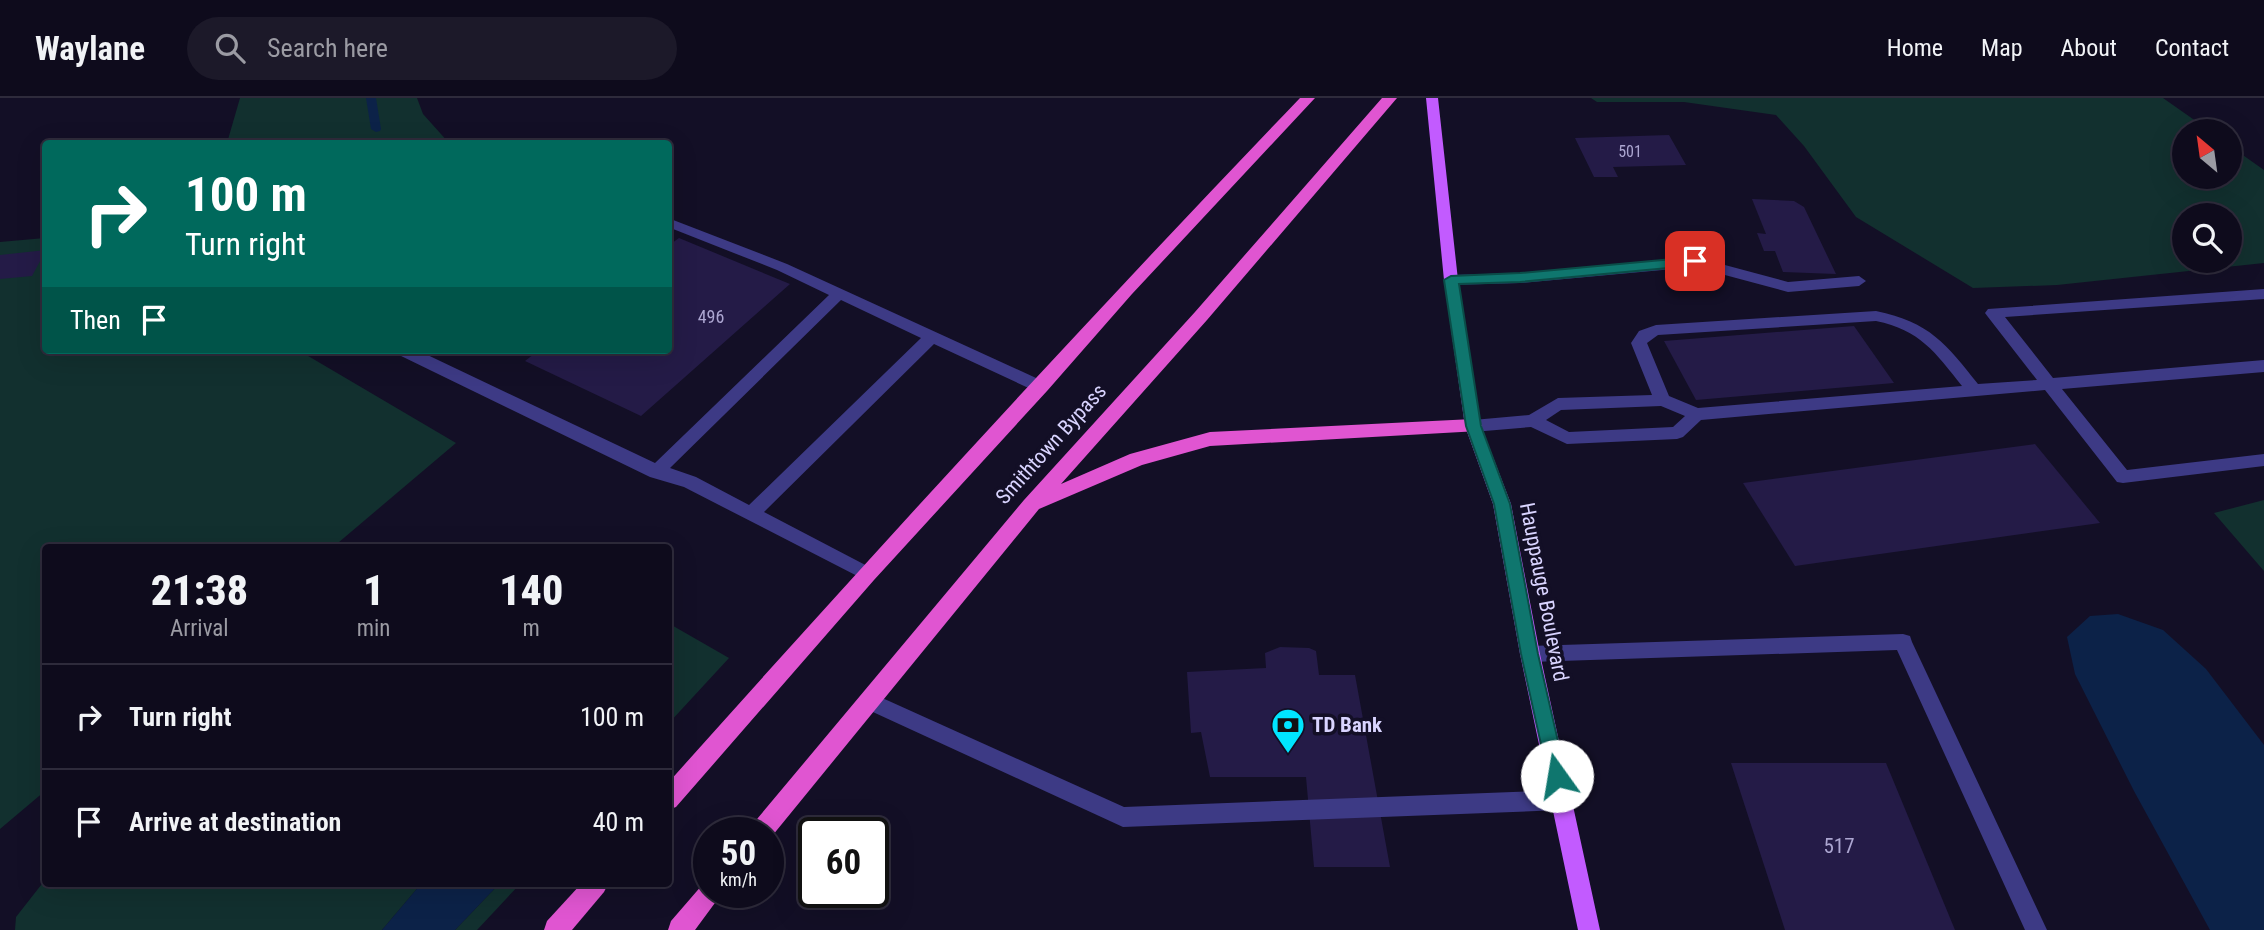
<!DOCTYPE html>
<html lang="en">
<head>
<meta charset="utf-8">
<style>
	:root { --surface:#0e0b1c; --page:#1c1929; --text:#f1f3f6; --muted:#9b9ba3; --line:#2e2b3b }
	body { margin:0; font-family:"Roboto Condensed",sans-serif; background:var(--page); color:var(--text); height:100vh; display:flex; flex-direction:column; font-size:26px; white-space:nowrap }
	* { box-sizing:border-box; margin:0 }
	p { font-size:23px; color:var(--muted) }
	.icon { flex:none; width:38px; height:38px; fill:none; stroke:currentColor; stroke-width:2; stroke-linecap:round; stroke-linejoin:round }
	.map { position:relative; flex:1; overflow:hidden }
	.sheet { position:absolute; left:42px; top:446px; width:630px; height:343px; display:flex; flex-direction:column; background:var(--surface); border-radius:7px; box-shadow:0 7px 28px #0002,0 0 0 2px var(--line) }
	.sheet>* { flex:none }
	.hud { position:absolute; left:42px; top:42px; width:630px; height:214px; border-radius:7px; box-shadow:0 7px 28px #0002,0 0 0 2px var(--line); background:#00695c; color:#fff; overflow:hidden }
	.needle { width:46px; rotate:331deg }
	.buttons { position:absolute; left:2172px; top:21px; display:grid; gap:14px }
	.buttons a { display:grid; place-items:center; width:70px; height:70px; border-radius:50%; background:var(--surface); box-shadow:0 7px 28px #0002,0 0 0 2px var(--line); font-size:35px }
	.speed { position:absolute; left:693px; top:719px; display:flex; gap:14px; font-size:35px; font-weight:700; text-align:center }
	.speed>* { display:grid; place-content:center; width:91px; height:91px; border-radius:50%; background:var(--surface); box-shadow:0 7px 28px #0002,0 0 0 2px var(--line); line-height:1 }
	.speed small { font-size:18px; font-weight:400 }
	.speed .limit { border:4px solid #111; border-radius:10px; background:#fff; color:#111 }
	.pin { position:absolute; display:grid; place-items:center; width:60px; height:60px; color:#fff; margin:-30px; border-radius:14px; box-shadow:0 4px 10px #0006 }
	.me { position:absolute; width:77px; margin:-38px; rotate:347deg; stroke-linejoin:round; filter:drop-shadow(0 0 5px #0008) }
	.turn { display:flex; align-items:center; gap:24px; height:147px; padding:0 28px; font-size:32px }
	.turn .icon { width:91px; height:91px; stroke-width:2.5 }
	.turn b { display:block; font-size:49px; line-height:60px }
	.then { display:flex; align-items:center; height:66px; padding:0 28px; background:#0003; gap:14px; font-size:26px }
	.eta { display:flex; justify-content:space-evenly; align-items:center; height:119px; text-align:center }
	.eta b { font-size:42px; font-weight:800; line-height:49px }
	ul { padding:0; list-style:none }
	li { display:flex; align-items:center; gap:21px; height:105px; padding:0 28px; border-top:2px solid var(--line) }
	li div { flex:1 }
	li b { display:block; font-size:26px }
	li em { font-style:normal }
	header { display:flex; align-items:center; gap:42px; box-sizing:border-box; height:98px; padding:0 35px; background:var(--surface); border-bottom:2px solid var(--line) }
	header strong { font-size:33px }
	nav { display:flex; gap:38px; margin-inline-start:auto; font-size:24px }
	.search { width:490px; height:63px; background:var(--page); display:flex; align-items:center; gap:18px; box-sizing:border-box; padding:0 24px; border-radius:38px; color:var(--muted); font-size:26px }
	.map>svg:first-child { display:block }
	.green { fill:#12302f; fill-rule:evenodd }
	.water { fill:#0c2248 }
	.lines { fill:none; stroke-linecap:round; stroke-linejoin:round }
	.stream { fill:#0c2248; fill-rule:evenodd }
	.building { fill:#241b47 }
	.service { fill:#3d3a85; fill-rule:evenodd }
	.primary { fill:#c25bff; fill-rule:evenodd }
	.trunk { fill:#e055d1; fill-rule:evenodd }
	.route { fill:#0f766e; stroke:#0a4d48; stroke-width:2 }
	.labels { text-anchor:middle; stroke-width:7; stroke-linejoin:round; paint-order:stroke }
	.far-number-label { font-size:16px; fill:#aca6d1 }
	.number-label { font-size:18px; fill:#aca6d1 }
	.street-label { font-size:21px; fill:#d9d4ff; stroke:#130f26 }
	.poi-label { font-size:21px; font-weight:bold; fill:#d9d4ff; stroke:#130f26; text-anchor:start }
	.near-number-label { font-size:21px; fill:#aca6d1 }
</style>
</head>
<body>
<header>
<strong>Waylane</strong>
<div class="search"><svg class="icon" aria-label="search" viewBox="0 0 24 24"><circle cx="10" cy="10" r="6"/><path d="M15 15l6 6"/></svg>Search here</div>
<nav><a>Home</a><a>Map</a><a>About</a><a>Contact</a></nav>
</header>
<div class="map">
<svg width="2264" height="832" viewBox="0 0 2264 832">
	<rect width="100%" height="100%" fill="#130f26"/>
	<g class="green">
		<path d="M240 0H417L423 16 449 45H227Z"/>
		<path d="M1591 0H2163L2210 33H2184V79H2230V48L2264 72V165L2057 187 1973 190 1856 119 1804 48 1776 17 1684 4H1597ZM2230 117V163H2184V117Z"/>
		<path d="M45 140 46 252H298L456 345 332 450H46L45 693 0 731V144Z"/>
		<path d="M2264 402V473L2214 415Z"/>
		<path d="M668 525 729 560 669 625H668Z"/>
		<path d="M45 782 46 786H421L382 832H15L16 819Z"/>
		<path d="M499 786H520L477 832H455Z"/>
	</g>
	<g class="water">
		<path d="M2118 516 2163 532 2206 571 2264 647V832H2210L2134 693 2075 576 2067 539 2090 518Z"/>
		<path d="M421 786H499L455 832H382Z"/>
	</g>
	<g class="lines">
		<path class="stream" d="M366 0H376L381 31 380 33 376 34 371 31Z"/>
	</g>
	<g class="building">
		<path d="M1669 37 1686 67 1613 69 1618 79H1594L1575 40Z"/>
		<path d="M1752 101 1794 103 1804 109 1836 176 1783 174 1775 153H1764L1757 135 1766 136Z"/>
		<path d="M679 140 790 186 641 318 525 263 539 252H668V148Z"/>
		<path d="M46 152 32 178 0 181V157Z"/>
		<path d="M1854 228 1894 285 1696 302 1664 243Z"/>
		<path d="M2035 346 2100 425 1795 468 1743 385Z"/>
		<path d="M1280 549 1309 550 1316 553 1319 577H1355L1390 769H1314L1306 679H1210L1201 634 1191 635 1187 574 1266 570 1265 555Z"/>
		<path d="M1731 665H1886L1955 832H1785Z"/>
	</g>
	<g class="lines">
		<g class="service">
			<path d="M668 120 787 166 1047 285 1049 289 1041 295 1035 293 934 246 764 414 873 471 876 476 873 481 867 483 684 389 650 379 397 256 395 252H417L655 365 829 197 777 172 668 129ZM841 202 921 240 749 407 696 379 670 370Z"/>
			<path d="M1695 159 1788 184 1859 178 1866 183 1859 188 1788 194 1695 169 1520 185 1451 187 1444 182 1451 177 1520 175Z"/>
			<path d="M2264 191V201L2005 219 2053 280 2264 262V274L2062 291 2127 372 2264 356V368L2123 385 2117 384 2045 292 1701 322 1683 339 1677 341 1567 346 1531 329 1473 334 1465 328 1473 322 1529 317 1558 300 1652 297 1631 245 1639 233 1656 227 1876 213C1930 224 1946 246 1978 286L2037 282 1988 219 1985 215 1988 211ZM1876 223C1920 232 1935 254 1962 288L1698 310 1669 298 1647 245 1658 237ZM1661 308 1685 318 1673 329 1569 334 1546 322 1561 312Z"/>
			<path d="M1903 536 1910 538 1912 544 2047 832H2025L1897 552 1530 564 1523 562 1520 556 1523 550 1530 548Z"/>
			<path d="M869 594 1124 709 1563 692 1570 695 1573 702 1570 709 1563 712 1123 729 862 609 859 603 862 597Z"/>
		</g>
		<path class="primary" d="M1426 0H1438L1458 182 1481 328 1511 406 1540 556 1600 832H1578L1520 556 1493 406 1465 328 1444 182Z"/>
		<g class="trunk">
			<path d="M1300 0H1315L1132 196 1047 293 874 482 676 709 668 712V685C875 453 1085 224 1300 0Z"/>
			<path d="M1382 0H1397L1207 222 1061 386 1130 356 1210 334 1473 321 1479 323 1482 328 1479 333 1210 348 1142 367 1039 411 768 743V735H748L752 727 1024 402 1195 214Z"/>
			<path d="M709 783V794H723L695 832H668L671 823 703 786Z"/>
			<path d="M581 786H608L604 794 572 832H544L547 823Z"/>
		</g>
	</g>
	<path class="route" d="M1695 159 1700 160V167L1520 184 1459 186 1481 328 1510 406 1538 556 1566 678 1564 684 1557 686 1551 684 1548 678 1521 556 1494 406 1466 328 1444 182 1451 178 1520 175Z"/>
	<defs>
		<symbol id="bank-pin" viewBox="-11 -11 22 30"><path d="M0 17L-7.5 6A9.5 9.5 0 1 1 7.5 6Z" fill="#00e5ff" stroke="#130f26"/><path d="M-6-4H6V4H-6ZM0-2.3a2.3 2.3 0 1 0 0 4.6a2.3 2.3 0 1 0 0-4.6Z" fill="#111"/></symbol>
	</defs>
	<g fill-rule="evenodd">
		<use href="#bank-pin" x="1269" y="608" width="38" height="52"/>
	</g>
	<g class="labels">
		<g class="far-number-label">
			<text x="1630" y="59">501</text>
		</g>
		<g class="number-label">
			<text x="711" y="225">496</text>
		</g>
		<g class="street-label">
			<text transform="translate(1051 346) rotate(-48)" y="7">Smithtown Bypass</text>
			<text transform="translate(1544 494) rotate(79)" y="7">Hauppauge Boulevard</text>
		</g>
		<g class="poi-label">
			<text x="1312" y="634">TD Bank</text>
		</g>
		<g class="near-number-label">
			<text x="1839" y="755">517</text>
		</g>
	</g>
</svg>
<div class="buttons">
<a><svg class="needle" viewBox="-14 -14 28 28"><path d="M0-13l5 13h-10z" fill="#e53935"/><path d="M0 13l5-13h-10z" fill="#9b9ba3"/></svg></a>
<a><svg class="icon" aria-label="search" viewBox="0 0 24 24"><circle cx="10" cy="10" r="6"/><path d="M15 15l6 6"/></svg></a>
</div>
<div class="speed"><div>50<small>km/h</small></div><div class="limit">60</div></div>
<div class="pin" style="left:1695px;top:163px;background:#d93025"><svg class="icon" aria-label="arrive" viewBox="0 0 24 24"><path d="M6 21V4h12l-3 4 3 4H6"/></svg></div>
<svg class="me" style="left:1557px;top:678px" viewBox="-20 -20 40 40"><circle r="19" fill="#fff"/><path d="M0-13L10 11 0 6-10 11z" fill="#0f766e"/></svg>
<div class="hud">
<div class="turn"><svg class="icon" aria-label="right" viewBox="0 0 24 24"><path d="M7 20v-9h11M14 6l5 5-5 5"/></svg><div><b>100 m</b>Turn right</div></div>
<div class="then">Then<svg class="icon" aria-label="arrive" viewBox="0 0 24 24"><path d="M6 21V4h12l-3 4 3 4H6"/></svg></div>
</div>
<section class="sheet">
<div class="eta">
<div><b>21:38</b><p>Arrival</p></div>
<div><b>1</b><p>min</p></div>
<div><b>140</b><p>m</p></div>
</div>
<ul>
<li><svg class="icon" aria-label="right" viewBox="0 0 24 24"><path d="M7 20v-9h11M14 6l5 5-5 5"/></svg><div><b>Turn right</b></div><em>100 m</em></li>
<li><svg class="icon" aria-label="arrive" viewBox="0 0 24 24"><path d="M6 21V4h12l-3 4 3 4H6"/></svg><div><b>Arrive at destination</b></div><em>40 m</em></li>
</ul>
</section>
</div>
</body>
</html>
